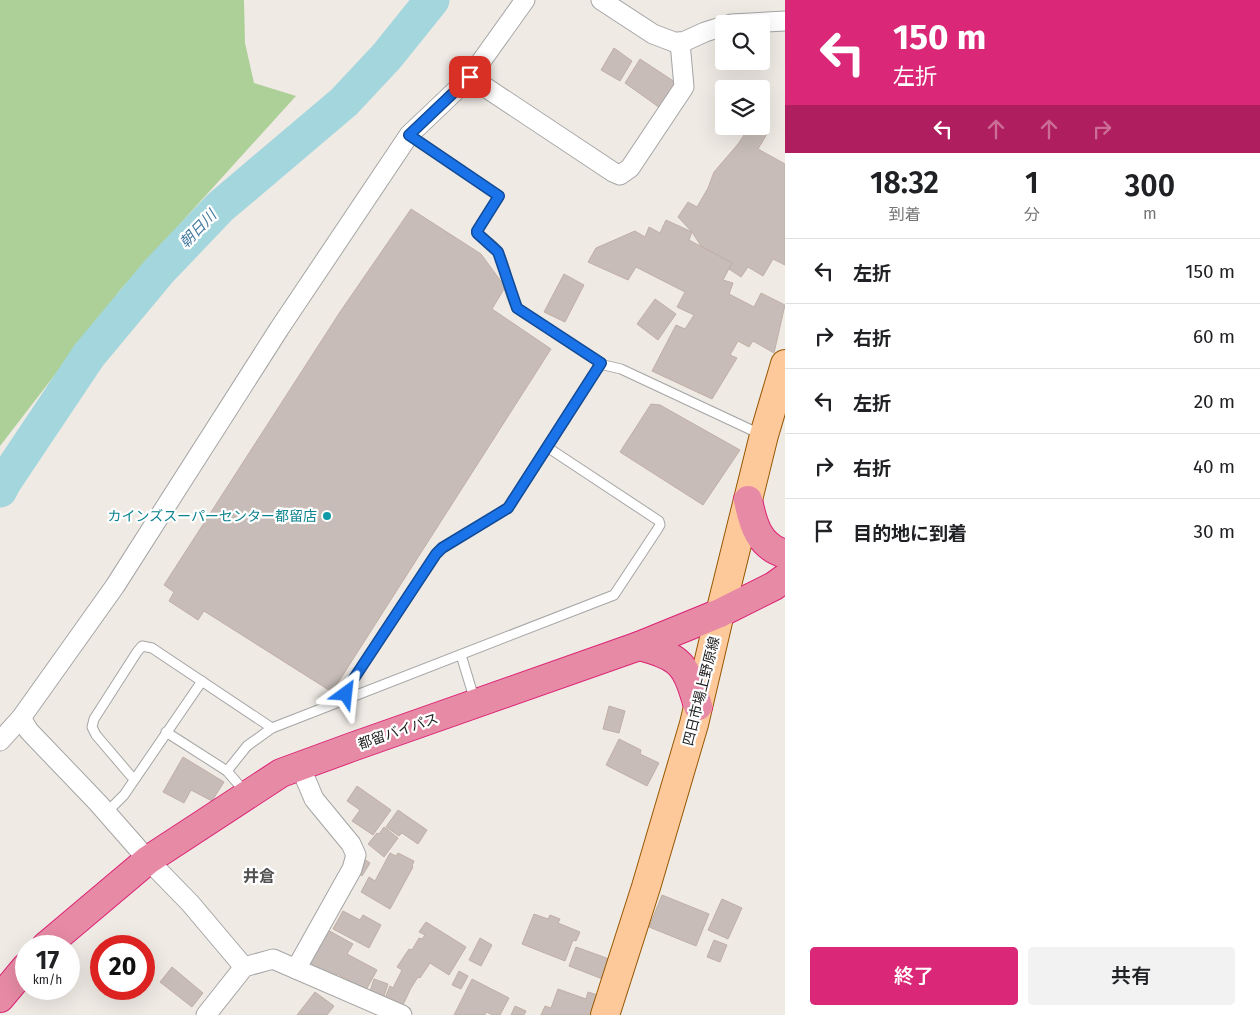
<!DOCTYPE html>
<html lang="ja">
<head>
<meta charset="utf-8">
<style>
	:root { --surface:#fff; --page:#f2f2f2; --text:#202124; --muted:#757577; --line:#e0e0e0; --accent:#db2777 }
	body { margin:0; font-family:"Fira Sans","Noto Sans JP",sans-serif; background:var(--page); color:var(--text); height:100vh; display:flex; flex-direction:column; font-size:19px; white-space:nowrap }
	* { box-sizing:border-box; margin:0 }
	p { font-size:16px; color:var(--muted) }
	.icon { flex:none; width:28px; height:28px; fill:none; stroke:currentColor; stroke-width:2; stroke-linecap:round; stroke-linejoin:round }
	.map { position:relative; flex:1; overflow:hidden }
	.drawer { display:flex; flex-direction:column; background:var(--surface); width:475px }
	.drawer>* { flex:none }
	.banner { background:#db2777; color:#fff; overflow:hidden }
	.fabs { position:absolute; left:715px; top:15px; display:grid; gap:10px }
	.fabs a { display:grid; place-items:center; width:55px; height:55px; border-radius:5px; background:var(--surface); box-shadow:0 5px 20px #0002; font-size:25px }
	.speed { position:absolute; left:15px; top:935px; display:flex; gap:10px; font-size:25px; font-weight:700; text-align:center }
	.speed>* { display:grid; place-content:center; width:65px; height:65px; border-radius:50%; background:var(--surface); box-shadow:0 5px 20px #0002; line-height:1 }
	.speed small { font-size:12px; font-weight:400 }
	.speed .limit { border:8px solid #d22; background:#fff; color:#111 }
	.pin { position:absolute; display:grid; place-items:center; width:42px; height:42px; color:#fff; margin:-21px; border-radius:10px; box-shadow:0 2px 8px #0006 }
	.me { position:absolute; width:55px; margin:-28px; rotate:30deg; stroke-linejoin:round; filter:drop-shadow(0 0 4px #0008) }
	.turn { display:flex; align-items:center; gap:18px; height:105px; padding:0 25px; font-size:22px }
	.turn .icon { width:65px; height:65px; stroke-width:2.5 }
	.turn b { display:block; font-size:35px; line-height:42px }
	.lanes { display:flex; align-items:center; height:48px; padding:0 25px; background:#0003; justify-content:center; gap:25px; direction:ltr }
	.lanes .off { opacity:.35 }
	.eta { display:flex; justify-content:space-evenly; align-items:center; height:85px; text-align:center }
	.eta b { font-size:30px; font-weight:600; line-height:35px }
	.button { display:flex; gap:10px; margin-top:auto; padding:10px 25px }
	.button a { flex:1; height:58px; border-radius:5px; background:var(--accent); color:#fff; font-size:20px; font-weight:600; line-height:58px; text-align:center }
	.button a+a { background:var(--page); color:var(--text) }
	ul { padding:0; list-style:none }
	li { display:flex; align-items:center; gap:15px; height:65px; padding:0 25px; border-top:1px solid var(--line) }
	li div { flex:1 }
	li b { display:block; font-size:19px }
	li em { font-style:normal }
	main { display:flex; flex:1; min-height:0 }
	.map>svg:first-child { display:block }
	.forest { fill:#adcf98 }
	.lines { fill:none; stroke-linecap:round; stroke-linejoin:round }
	.river { stroke:#a3d6dd; stroke-width:35 }
	.building { fill:#c7bcb7; stroke:#c1afa6 }
	.lane-casing { stroke:#a5a5a5; stroke-width:11 }
	.street-casing { stroke:#a5a5a5; stroke-width:21 }
	.primary-casing { stroke:#985700; stroke-width:30 }
	.highway-casing { stroke:#db2274; stroke-width:30 }
	.lane { stroke:#fff; stroke-width:9 }
	.street { stroke:#fff; stroke-width:19 }
	.primary { stroke:#fdc99b; stroke-width:28 }
	.highway { stroke:#e78aa5; stroke-width:28 }
	.route-casing { stroke:#114b97; stroke-width:12 }
	.route { stroke:#1a73e8; stroke-width:9 }
	.culture-dot { fill:#0f9aa8; stroke:#fff; stroke-width:2 }
	.labels { text-anchor:middle; stroke-width:4.5; stroke-linejoin:round; paint-order:stroke }
	.culture-label { font-size:14px; fill:#0d838f; stroke:#fff; text-anchor:end }
	.street-label { font-size:14px; fill:#1e1e1e; stroke:#fff }
	.water-label { font-size:15px; font-style:italic; fill:#437a9e; stroke:#fff }
	.quarter-label { font-size:16px; font-weight:bold; fill:#515151; stroke:#fff }
</style>
</head>
<body>
<main>
<div class="map">
<svg width="785" height="1015" viewBox="0 0 785 1015">
	<rect width="100%" height="100%" fill="#efeae4"/>
	<path class="forest" d="M0 0H244L245 43 254 83 296 96 121 289 0 446Z"/>
	<g class="lines">
		<path class="river" d="M0 490 4 482 89 355 159 271 220 207 344 102 387 56 432 0"/>
	</g>
	<g class="building">
		<path d="M614 48 632 61 620 81 601 70Z"/>
		<path d="M640 59 675 82 670 100 660 108 625 83Z"/>
		<path d="M761 124 770 129 758 149 785 164V265L773 259 763 276 748 267 741 277 729 269 732 263 701 246 692 232 678 217 688 202 697 207 708 188 714 172 738 144 750 126H761Z"/>
		<path d="M411 209 481 254 503 284 504 289 492 309 551 349 332 692 204 611 198 620 169 601 174 592 164 585 340 312Z"/>
		<path d="M666 220 692 232 689 240 732 263 723 280 733 283 729 294 754 307 761 293 785 305 774 353 753 341 749 347 738 341 730 355 737 358 712 399 652 371 676 325 685 329 694 315 677 307 685 292 636 267 628 280 588 262 596 248 635 231 645 237 649 227 660 233Z"/>
		<path d="M564 274 584 285 565 322 544 312Z"/>
		<path d="M655 299 676 314 658 340 637 324Z"/>
		<path d="M651 404 660 405 740 450 703 505 620 452Z"/>
		<path d="M609 706 625 711 619 733 603 729Z"/>
		<path d="M619 739 641 750 640 754 659 763 647 786 606 765Z"/>
		<path d="M183 757 224 782 212 801 191 790 184 803 163 792Z"/>
		<path d="M357 786 391 810 373 835 352 821 360 810 347 801Z"/>
		<path d="M398 810 427 830 418 844 402 833 399 836 386 827Z"/>
		<path d="M384 827 398 838 384 857 368 844 377 833 379 834Z"/>
		<path d="M390 853 396 856 398 853 414 861 412 866 413 867 390 909 361 892 369 877 375 881Z"/>
		<path d="M364 859 370 863 362 876 355 871Z"/>
		<path d="M662 895 709 914 696 946 649 927Z"/>
		<path d="M722 899 742 908 728 939 708 930Z"/>
		<path d="M343 911 360 920 363 915 381 925 369 948 333 929Z"/>
		<path d="M534 914 548 919 550 915 560 919 558 923 580 932 576 941 573 940 565 961 522 944Z"/>
		<path d="M426 922 466 947 449 975 430 963 420 978 418 977 411 988 402 1007 385 998 390 986 393 988 402 970 397 967 409 949 412 950 419 938 422 939 425 935 419 932Z"/>
		<path d="M326 929 353 944 347 954 377 970 366 990 337 974 335 977 308 962Z"/>
		<path d="M480 938 492 945 481 966 469 960Z"/>
		<path d="M714 940 727 945 720 962 707 957Z"/>
		<path d="M576 947 612 960 605 980 569 966Z"/>
		<path d="M172 967 203 993 192 1007 160 982Z"/>
		<path d="M459 971 468 976 461 989 452 985Z"/>
		<path d="M374 979 388 984 384 996 370 991Z"/>
		<path d="M472 979 509 998 500 1015H493L486 1012 485 1015H454Z"/>
		<path d="M558 989 586 999 588 992 601 996 594 1015H541L545 1006 551 1008Z"/>
		<path d="M315 992 334 1006 327 1015H297Z"/>
		<path d="M515 1006 526 1011 524 1015H511Z"/>
	</g>
	<g class="lines">
		<defs>
			<g id="lane">
				<path d="M409 135 499 196 477 231V233C483 240 494 244 498 252 508 268 507 299 521 311L604 365 621 369 762 435"/>
				<path d="M461 655 475 701"/>
				<path d="M347 699 346 693 347 689 436 554 442 548 508 508 601 363"/>
				<path d="M166 732 227 771 245 792"/>
				<path d="M227 771 247 746 272 728 614 595 657 530 660 525 659 521 547 447"/>
				<path d="M135 778 131 776 96 735 92 727 94 719 137 652 142 646 152 648 272 728"/>
				<path d="M106 813 124 795 202 681"/>
			</g>
			<g id="street">
				<path d="M601 0 653 34 674 42H683L705 32 724 26"/>
				<path d="M731 24 785 21"/>
				<path d="M470 77 613 172 620 175 630 168 684 87 680 42"/>
				<path d="M0 741 21 718"/>
				<path d="M244 967 190 903 148 860 98 803 29 731 21 718 115 586 279 329 409 135 470 77 525 0"/>
				<path d="M296 969 352 869 356 855 351 844 314 799 300 766"/>
				<path d="M206 1015 244 967 273 959 402 1015"/>
			</g>
			<path id="primary" d="M605 1015 646 887 694 724 720 613 764 435 785 364"/>
			<g id="highway">
				<path d="M748 500C753 525 759 546 785 554"/>
				<path d="M639 646C682 657 686 665 698 706"/>
				<path d="M46 946 148 860 281 773 352 747 639 646 720 613 774 586 785 578"/>
				<path d="M0 998 26 967"/>
			</g>
		</defs>
		<use href="#lane" class="lane-casing"/>
		<use href="#street" class="street-casing"/>
		<use href="#primary" class="primary-casing"/>
		<use href="#highway" class="highway-casing"/>
		<use href="#lane" class="lane"/>
		<use href="#street" class="street"/>
		<use href="#primary" class="primary"/>
		<use href="#highway" class="highway"/>
	</g>
	<g class="lines">
		<defs>
			<path id="route" d="M346 694 347 689 436 554 442 548 508 508 601 363 517 308 498 252 477 233V231L499 196 409 135 470 77"/>
		</defs>
		<use href="#route" class="route-casing"/>
		<use href="#route" class="route"/>
	</g>
	<circle class="culture-dot" cx="327" cy="516" r="5"/>
	<g class="labels">
		<g class="culture-label">
			<text x="317" y="521">カインズスーパーセンター都留店</text>
		</g>
		<g class="street-label">
			<text transform="translate(701 691) rotate(-76)" y="5">四日市場上野原線</text>
			<text transform="translate(398 731) rotate(-19)" y="5">都留バイパス</text>
		</g>
		<g class="water-label">
			<text transform="translate(198 229) rotate(-46)" y="5">朝日川</text>
		</g>
		<g class="quarter-label">
			<text x="259" y="882">井倉</text>
		</g>
	</g>
</svg>
<div class="fabs">
<a><svg class="icon" aria-label="search" viewBox="0 0 24 24"><circle cx="10" cy="10" r="6"/><path d="M15 15l6 6"/></svg></a>
<a><svg class="icon" aria-label="layers" viewBox="0 0 24 24"><path d="M12 4l9 5-9 5-9-5zM3 14l9 5 9-5"/></svg></a>
</div>
<div class="speed"><div>17<small>km/h</small></div><div class="limit">20</div></div>
<div class="pin" style="left:470px;top:77px;background:#d93025"><svg class="icon" aria-label="arrive" viewBox="0 0 24 24"><path d="M6 21V4h12l-3 4 3 4H6"/></svg></div>
<svg class="me" style="left:346px;top:694px" viewBox="-20 -20 40 40"><path d="M0-17L14 15 0 8-14 15z" fill="#1a73e8" stroke="#fff" stroke-width="4"/></svg>
</div>
<section class="drawer">
<div class="banner">
<div class="turn"><svg class="icon" aria-label="left" viewBox="0 0 24 24"><path d="M17 20v-9H6M10 6l-5 5 5 5"/></svg><div><b>150 m</b>左折</div></div>
<div class="lanes"><svg class="icon" aria-label="left" viewBox="0 0 24 24"><path d="M17 20v-9H6M10 6l-5 5 5 5"/></svg><svg class="icon off" aria-label="ahead" viewBox="0 0 24 24"><path d="M12 20V5M6 11l6-6 6 6"/></svg><svg class="icon off" aria-label="ahead" viewBox="0 0 24 24"><path d="M12 20V5M6 11l6-6 6 6"/></svg><svg class="icon off" aria-label="right" viewBox="0 0 24 24"><path d="M7 20v-9h11M14 6l5 5-5 5"/></svg></div>
</div>
<div class="eta">
<div><b>18:32</b><p>到着</p></div>
<div><b>1</b><p>分</p></div>
<div><b>300</b><p>m</p></div>
</div>
<ul>
<li><svg class="icon" aria-label="left" viewBox="0 0 24 24"><path d="M17 20v-9H6M10 6l-5 5 5 5"/></svg><div><b>左折</b></div><em>150 m</em></li>
<li><svg class="icon" aria-label="right" viewBox="0 0 24 24"><path d="M7 20v-9h11M14 6l5 5-5 5"/></svg><div><b>右折</b></div><em>60 m</em></li>
<li><svg class="icon" aria-label="left" viewBox="0 0 24 24"><path d="M17 20v-9H6M10 6l-5 5 5 5"/></svg><div><b>左折</b></div><em>20 m</em></li>
<li><svg class="icon" aria-label="right" viewBox="0 0 24 24"><path d="M7 20v-9h11M14 6l5 5-5 5"/></svg><div><b>右折</b></div><em>40 m</em></li>
<li><svg class="icon" aria-label="arrive" viewBox="0 0 24 24"><path d="M6 21V4h12l-3 4 3 4H6"/></svg><div><b>目的地に到着</b></div><em>30 m</em></li>
</ul>
<div class="button"><a>終了</a><a>共有</a></div>
</section>
</main>
</body>
</html>
